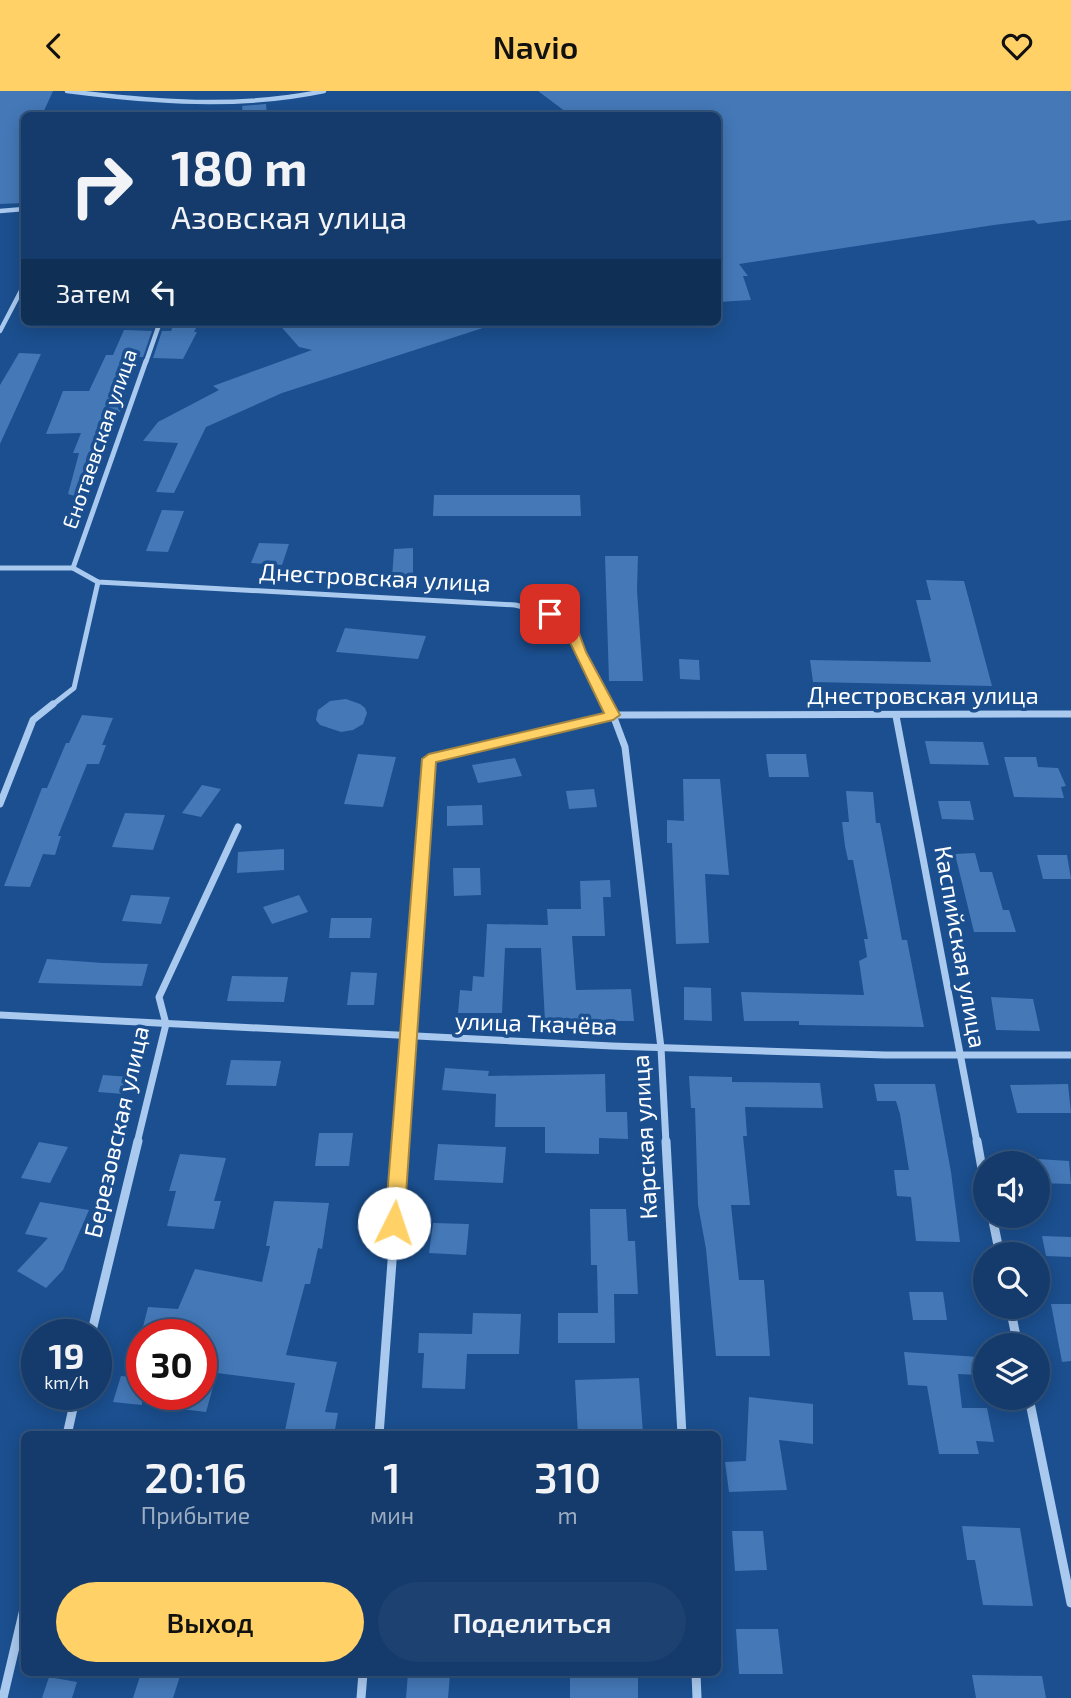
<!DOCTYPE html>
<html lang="ru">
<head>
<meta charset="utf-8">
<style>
	:root { --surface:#143b6b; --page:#1d4271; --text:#f1f3f6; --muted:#9dadc1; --line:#33557e; --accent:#ffd166 }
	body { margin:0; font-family:"Exo 2",sans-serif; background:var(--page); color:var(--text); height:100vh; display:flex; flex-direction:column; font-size:26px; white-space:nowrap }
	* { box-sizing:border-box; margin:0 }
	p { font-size:23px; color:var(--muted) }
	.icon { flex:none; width:38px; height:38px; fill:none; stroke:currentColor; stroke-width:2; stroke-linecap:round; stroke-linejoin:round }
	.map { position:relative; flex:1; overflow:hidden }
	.details { position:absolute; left:21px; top:1340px; width:700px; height:245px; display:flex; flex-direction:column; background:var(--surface); border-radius:10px; box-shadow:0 4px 18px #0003,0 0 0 2px var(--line) }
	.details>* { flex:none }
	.guide { position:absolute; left:21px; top:21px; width:700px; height:214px; border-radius:10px; box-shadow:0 4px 18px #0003,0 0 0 2px var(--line); background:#143b6b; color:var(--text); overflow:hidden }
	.tools { position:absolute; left:973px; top:1060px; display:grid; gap:14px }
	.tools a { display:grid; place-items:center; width:77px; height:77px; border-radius:50%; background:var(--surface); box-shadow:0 4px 18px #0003,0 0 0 2px var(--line); font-size:35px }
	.speed { position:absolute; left:21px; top:1228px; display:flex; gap:14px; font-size:35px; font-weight:700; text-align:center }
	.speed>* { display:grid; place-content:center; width:91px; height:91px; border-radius:50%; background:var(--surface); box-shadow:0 4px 18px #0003,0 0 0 2px var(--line); line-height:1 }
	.speed small { font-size:18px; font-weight:400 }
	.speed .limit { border:10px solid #d22; background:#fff; color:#111 }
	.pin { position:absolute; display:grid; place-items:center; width:60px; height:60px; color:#fff; margin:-30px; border-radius:14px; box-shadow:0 4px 10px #0006 }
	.me { position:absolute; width:77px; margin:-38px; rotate:4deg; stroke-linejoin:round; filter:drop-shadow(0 0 5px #0008) }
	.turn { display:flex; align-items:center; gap:24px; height:147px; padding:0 35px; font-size:32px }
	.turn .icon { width:91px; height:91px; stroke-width:2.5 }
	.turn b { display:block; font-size:49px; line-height:60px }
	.then { display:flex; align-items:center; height:66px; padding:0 35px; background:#0003; gap:14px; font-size:26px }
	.eta { display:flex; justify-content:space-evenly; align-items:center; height:119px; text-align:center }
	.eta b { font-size:42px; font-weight:600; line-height:49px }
	.cta { display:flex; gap:14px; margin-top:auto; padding:14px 35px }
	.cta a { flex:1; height:80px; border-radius:42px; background:var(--accent); color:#111; font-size:28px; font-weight:600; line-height:80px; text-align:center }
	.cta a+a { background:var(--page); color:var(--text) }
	header { display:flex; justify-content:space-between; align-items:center; height:91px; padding:0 35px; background:var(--accent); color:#111; font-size:32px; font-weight:600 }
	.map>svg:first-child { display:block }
	.building { fill:#4478b7 }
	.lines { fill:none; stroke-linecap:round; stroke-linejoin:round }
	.street-far3 { stroke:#a9c9ee; stroke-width:4.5 }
	.street-far2 { stroke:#a9c9ee; stroke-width:5 }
	.street-far1 { stroke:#a9c9ee; stroke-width:7 }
	.street { stroke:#a9c9ee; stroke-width:9 }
	.route { fill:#ffd166; stroke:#a68842; stroke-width:2 }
	.labels { text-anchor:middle; stroke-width:7; stroke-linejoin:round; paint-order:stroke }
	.far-street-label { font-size:21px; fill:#fff; stroke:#1b4f8f }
	.street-label { font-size:24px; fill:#fff; stroke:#1b4f8f }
</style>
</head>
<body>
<header><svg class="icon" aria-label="back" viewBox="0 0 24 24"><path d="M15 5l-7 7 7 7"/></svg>Navio<svg class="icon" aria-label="heart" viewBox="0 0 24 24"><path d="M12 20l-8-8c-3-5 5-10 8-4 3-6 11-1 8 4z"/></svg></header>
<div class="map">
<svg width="1071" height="1607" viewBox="0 0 1071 1607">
	<rect width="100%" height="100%" fill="#1b4f8f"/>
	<g class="building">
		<path d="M0 0H53L43 22H24V112L0 113Z"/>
		<path d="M538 0H1071V129L1038 133 1034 129 994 134 739 173 748 185H743L751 209 718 211V24H570Z"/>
		<path d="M266 13 267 24H243L242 15Z"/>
		<path d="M175 231H199L194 241H197L183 268 153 267 162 240H171Z"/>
		<path d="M277 231H489V235L282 302 206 336 174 402 156 401 178 352 143 350 158 331 219 299 213 295 312 259 299 256Z"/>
		<path d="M124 239 152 240 143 266H136L120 321H111L81 407 68 403 79 362H73L81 342 46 343 63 300H89L106 264H113Z"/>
		<path d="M19 262 41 263 0 353V294Z"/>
		<path d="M434 404H580L581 425H433Z"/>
		<path d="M162 419 184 420 168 461 146 460Z"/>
		<path d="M259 452 289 453 282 474 251 472Z"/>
		<path d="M413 457V487H392L394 458Z"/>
		<path d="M605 465H638L637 499 643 590H609Z"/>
		<path d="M926 489 964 490 992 595 813 591 810 569 931 571 916 509H931Z"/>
		<path d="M345 537 426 545 418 568 336 561Z"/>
		<path d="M679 568 699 569 700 589 680 588Z"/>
		<path d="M346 608 360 613 365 617 367 622 363 633 353 639 341 641 320 634 316 629 318 619 330 610Z"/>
		<path d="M82 624 113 627 102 654H106L99 673H87L58 745H61L55 764 43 763 30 796 4 795 42 697H47L66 652H69Z"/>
		<path d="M925 650 983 651 989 674 930 673Z"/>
		<path d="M358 663 396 666 383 716 344 713Z"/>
		<path d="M766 663H806L809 686H769Z"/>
		<path d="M1004 666H1036L1038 676 1058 677 1066 695 1061 696 1064 707 1014 706Z"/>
		<path d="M515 667 522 685 478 692 472 674Z"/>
		<path d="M683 688H720L729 784 705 783 709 852 676 853 672 752H667V729L684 730Z"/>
		<path d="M202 694 221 698 201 726 182 722Z"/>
		<path d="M594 698 597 716 569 718 566 700Z"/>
		<path d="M846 700 873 701 876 732H880L902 849H907L924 936 799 934V930H744L741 901 864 904 859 870 867 866 864 848H868L853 769H848L845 755 842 731H849Z"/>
		<path d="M938 710H970L974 729 942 728Z"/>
		<path d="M482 714 483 734 447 735V715Z"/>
		<path d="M125 722 165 724 153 759 112 756Z"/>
		<path d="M284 758V779L237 782 238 761Z"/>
		<path d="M975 762 980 781H992L1003 819H1009L1016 841H974L955 763Z"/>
		<path d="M1037 764H1067L1071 788H1043Z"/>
		<path d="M453 777H480L481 804 454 805Z"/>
		<path d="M610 789 611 806H603L605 845H572L576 899 631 898 634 930H545L541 857H505L502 922H458L460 899 472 900 473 885 484 886 487 833 548 834 547 818H581L580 790Z"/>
		<path d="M131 804 170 806 161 833 122 830Z"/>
		<path d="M299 804 308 821 272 833 263 816Z"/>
		<path d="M331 827H372L370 847H329Z"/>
		<path d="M47 868 103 872 148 873 142 895 38 892Z"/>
		<path d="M351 881 377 882 374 914H347Z"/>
		<path d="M232 885 288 886 284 911 227 910Z"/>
		<path d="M684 896 711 897 712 930 684 929Z"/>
		<path d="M991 906 1033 908 1040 940 996 939Z"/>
		<path d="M231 969 281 970 276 995 226 994Z"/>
		<path d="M445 977 489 980 488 985 605 983 606 1021H627L628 1048 599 1047V1063L545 1062V1036H495L496 1003 442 999Z"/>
		<path d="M103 984 129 986 124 1003 98 1001Z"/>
		<path d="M689 985 732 986V991L820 992 823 1017 745 1016 747 1045H743L750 1114H731L739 1189H764L770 1265H716L706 1158 698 1114 695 1017H691Z"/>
		<path d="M874 993H935L951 1081 960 1151 916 1150 911 1106 897 1105 894 1079H909L900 1023 896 1010H877Z"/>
		<path d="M1068 993 1071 1022H1017L1010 994Z"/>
		<path d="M319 1042H353L349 1075H315Z"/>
		<path d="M39 1051 68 1056 50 1092 21 1087Z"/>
		<path d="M438 1053 506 1056 503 1092 434 1089Z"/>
		<path d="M180 1063 226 1067 214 1110H221L214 1138 167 1135 176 1100H169Z"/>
		<path d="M1038 1068 1069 1070 1071 1093 1038 1092Z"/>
		<path d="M274 1110 329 1112 322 1158 318 1157 310 1193H305L286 1264 337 1271 325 1321 338 1322 334 1344H284L295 1292 217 1282 206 1321 155 1315 156 1304H201V1244H141L148 1216 178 1218 195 1178 262 1191 270 1155H266Z"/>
		<path d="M40 1111 89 1119 63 1179 46 1197 17 1180 48 1147 25 1143Z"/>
		<path d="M590 1118H626L628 1150H635L638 1203H614L615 1252H558V1222H598L597 1174H591Z"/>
		<path d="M433 1132 469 1133 466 1164 429 1162Z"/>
		<path d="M1042 1145 1071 1146V1166L1046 1165Z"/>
		<path d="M909 1201H943L947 1229H913Z"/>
		<path d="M1051 1213H1071V1270L1062 1271Z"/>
		<path d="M473 1222 521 1223 519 1263H467L465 1298 422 1297 424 1262H418L419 1242 472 1243Z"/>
		<path d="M904 1261 979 1266 981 1284 958 1283 962 1317H987L994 1351 976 1350 979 1363H939L927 1295 908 1294Z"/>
		<path d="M121 1285 142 1287V1314L113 1311Z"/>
		<path d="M639 1287 643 1342 578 1344 575 1289Z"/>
		<path d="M749 1306 813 1313V1353L779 1349 787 1399 729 1401 725 1371 746 1370Z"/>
		<path d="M962 1435 1020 1437 1033 1515 983 1514 975 1469H967Z"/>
		<path d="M732 1440H763L767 1479 735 1480Z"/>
		<path d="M736 1538H778L783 1583H739Z"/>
		<path d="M141 1582H181L173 1607H133Z"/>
		<path d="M408 1582 450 1583 448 1607H406Z"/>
		<rect x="570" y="1582" width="68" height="25"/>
		<path d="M972 1584 1042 1585 1046 1607H976Z"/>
		<path d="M49 1586 77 1591 72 1607H42Z"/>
	</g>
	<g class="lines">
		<g class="street-far3">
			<path d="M67 0C154 11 238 18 324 0"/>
			<path d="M0 120 24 118"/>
			<path d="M0 240 24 194"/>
			<path d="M146 271 160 231"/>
		</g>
		<g class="street-far2">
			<path d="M0 477H73L98 491 515 514C525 517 538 517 548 522 576 536 595 588 608 615"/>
			<path d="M73 477 146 270"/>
			<path d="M51 615 74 597 98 491"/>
		</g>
		<g class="street-far1">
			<path d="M607 613 613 624 1071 623"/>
			<path d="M896 625 977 1052"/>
			<path d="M0 713 33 629 53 613"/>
			<path d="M0 924 612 955 885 964H1071"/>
			<path d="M137 1052 166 933 159 906 238 736"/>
			<path d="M401 1052 429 668 613 624 625 656 661 957 666 1052"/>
		</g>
		<g class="street">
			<path d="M666 1050 682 1344"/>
			<path d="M977 1050 985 1094"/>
			<path d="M992 1125 1000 1164"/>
			<path d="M1010 1216 1018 1255"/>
			<path d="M91 1244 138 1050"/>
			<path d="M1029 1307 1071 1512"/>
			<path d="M67 1344 76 1304"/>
			<path d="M379 1344 401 1050"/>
			<path d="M696 1582 697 1607"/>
			<path d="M3 1607 24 1518"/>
			<path d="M361 1607 363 1582"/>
		</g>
	</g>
	<path class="route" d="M550 519 579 542 586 561 620 624 613 629 436 671 404 1132 401 1138 394 1140 388 1138 385 1132 422 668 429 663 604 622 566 543 543 523Z"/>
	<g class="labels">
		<g class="far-street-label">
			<text transform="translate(100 348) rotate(-71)" y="7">Енотаевская улица</text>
		</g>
		<g class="street-label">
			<text transform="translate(375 487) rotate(3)" y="8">Днестровская улица</text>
			<text x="923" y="613">Днестровская улица</text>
			<text transform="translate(960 856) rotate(80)" y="8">Каспийская улица</text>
			<text transform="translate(536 933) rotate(2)" y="8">улица Ткачёва</text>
			<text transform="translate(117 1041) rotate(-77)" y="8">Березовская улица</text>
			<text transform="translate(645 1046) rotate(-93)" y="8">Карская улица</text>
		</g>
	</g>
</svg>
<div class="tools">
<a><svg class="icon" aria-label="sound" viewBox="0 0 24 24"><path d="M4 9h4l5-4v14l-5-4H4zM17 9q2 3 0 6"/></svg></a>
<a><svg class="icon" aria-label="search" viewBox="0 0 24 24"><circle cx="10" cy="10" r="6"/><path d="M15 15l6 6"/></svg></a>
<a><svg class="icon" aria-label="layers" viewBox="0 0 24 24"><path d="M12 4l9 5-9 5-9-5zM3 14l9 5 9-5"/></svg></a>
</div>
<div class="speed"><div>19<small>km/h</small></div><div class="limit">30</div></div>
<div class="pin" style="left:550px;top:523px;background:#d93025"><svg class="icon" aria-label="arrive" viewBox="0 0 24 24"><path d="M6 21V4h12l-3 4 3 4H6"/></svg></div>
<svg class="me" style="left:394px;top:1132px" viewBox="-20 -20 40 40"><circle r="19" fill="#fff"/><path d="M0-13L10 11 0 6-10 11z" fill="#ffd166"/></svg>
<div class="guide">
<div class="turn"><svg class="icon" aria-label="right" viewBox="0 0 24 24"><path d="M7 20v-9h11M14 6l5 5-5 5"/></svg><div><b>180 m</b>Азовская улица</div></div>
<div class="then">Затем<svg class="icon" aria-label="left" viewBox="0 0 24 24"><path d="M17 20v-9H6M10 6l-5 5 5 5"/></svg></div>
</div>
<section class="details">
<div class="eta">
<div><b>20:16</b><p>Прибытие</p></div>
<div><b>1</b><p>мин</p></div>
<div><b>310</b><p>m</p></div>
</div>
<div class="cta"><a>Выход</a><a>Поделиться</a></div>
</section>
</div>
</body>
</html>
